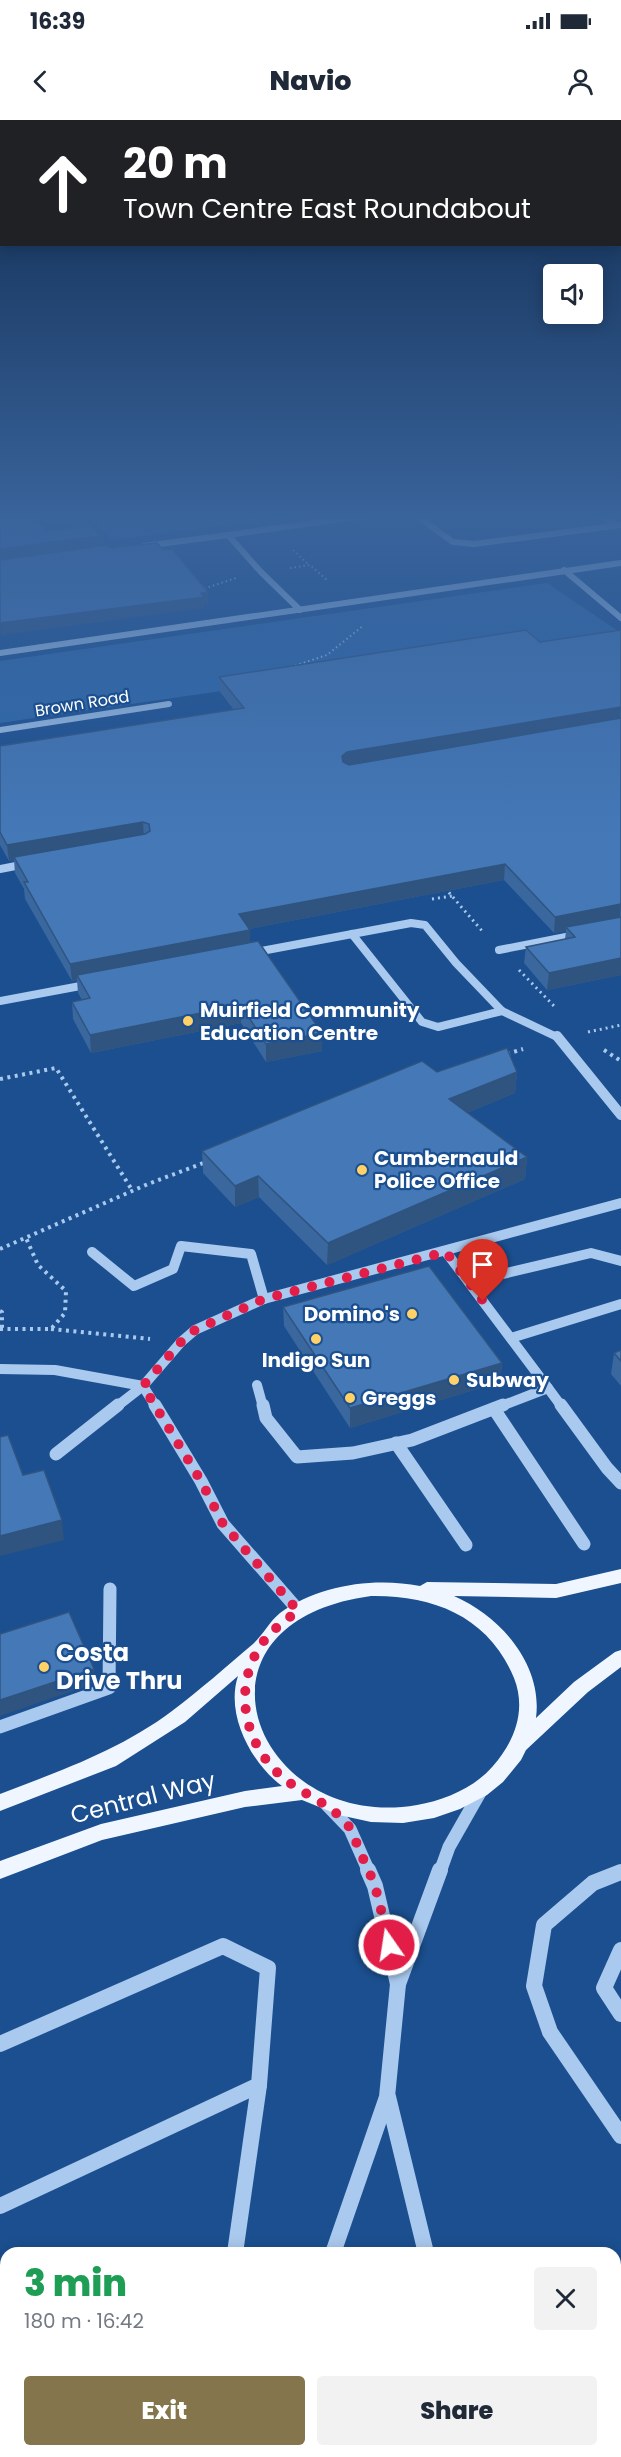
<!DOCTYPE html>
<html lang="en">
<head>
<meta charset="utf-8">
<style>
	:root { --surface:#fff; --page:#f2f2f3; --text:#1f2937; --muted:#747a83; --accent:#84754c }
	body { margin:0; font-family:Poppins,sans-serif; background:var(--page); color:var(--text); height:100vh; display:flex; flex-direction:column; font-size:22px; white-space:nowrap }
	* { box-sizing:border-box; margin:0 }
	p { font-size:20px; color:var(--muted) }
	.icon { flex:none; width:33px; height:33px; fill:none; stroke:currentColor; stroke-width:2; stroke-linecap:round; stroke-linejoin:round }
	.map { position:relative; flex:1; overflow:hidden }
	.side { position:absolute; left:0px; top:2127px; width:621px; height:210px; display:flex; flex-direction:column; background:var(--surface); border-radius:18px 18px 0 0; box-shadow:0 3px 15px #0003 }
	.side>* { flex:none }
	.banner { position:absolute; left:0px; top:0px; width:621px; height:126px; box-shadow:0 3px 15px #0003; background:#202124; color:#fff; overflow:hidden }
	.fabs { position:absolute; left:543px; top:144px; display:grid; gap:12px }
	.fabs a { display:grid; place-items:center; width:60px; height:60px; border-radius:6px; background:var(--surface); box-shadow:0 3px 15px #0003; font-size:30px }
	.pin { position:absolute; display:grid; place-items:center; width:51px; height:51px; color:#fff; margin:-62px -26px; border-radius:50% 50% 50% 0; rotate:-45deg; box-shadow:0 0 6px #0007 }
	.pin .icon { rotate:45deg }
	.me { position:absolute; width:66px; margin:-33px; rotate:347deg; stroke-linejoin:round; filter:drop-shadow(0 0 4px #0008) }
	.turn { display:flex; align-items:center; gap:21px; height:126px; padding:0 24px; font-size:27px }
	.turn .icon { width:78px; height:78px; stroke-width:2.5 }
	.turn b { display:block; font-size:42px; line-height:51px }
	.round { display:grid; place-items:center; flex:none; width:63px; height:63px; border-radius:6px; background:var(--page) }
	.overview { display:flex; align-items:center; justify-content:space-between; height:102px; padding:0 24px }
	h1 { font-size:36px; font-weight:800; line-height:45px; color:#1e9e55 }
	.cta { display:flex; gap:12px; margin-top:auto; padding:12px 24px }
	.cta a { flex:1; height:69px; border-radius:6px; background:var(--accent); color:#fff; font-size:24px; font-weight:800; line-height:69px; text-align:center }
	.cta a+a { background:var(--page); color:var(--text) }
	.status { display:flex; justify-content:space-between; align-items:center; height:42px; padding:0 30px; background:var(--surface); direction:ltr }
	.status svg { height:16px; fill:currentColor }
	header { display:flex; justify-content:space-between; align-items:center; height:78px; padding:0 24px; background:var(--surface); font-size:27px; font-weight:800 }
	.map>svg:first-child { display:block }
	.green { fill:#2e69ad }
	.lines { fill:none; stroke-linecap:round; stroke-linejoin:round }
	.path-far2 { stroke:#a9c9ee; stroke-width:2; stroke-dasharray:1.5 3; stroke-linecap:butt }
	.path-far1 { stroke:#a9c9ee; stroke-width:3; stroke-dasharray:2 4; stroke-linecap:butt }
	.path { stroke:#a9c9ee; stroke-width:4; stroke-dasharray:3 4.5; stroke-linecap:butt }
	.minor-far4 { stroke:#a9c9ee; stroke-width:6 }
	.minor-far3 { stroke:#a9c9ee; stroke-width:8 }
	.minor-far2 { stroke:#a9c9ee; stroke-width:10 }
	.minor-far1 { stroke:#a9c9ee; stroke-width:13 }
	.minor { stroke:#a9c9ee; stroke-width:16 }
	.major { fill:#f0f6ff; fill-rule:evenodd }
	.wall { fill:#3a679d }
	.shaded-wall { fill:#305480 }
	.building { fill:#4478b7; stroke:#305480; stroke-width:1.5 }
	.route { stroke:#e11d48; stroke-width:10; stroke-dasharray:0 18 }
	.poi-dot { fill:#ffd166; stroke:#1b4f8f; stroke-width:2 }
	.labels { text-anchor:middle; stroke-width:4.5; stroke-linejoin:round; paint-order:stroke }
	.far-street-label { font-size:16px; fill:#fff; stroke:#1b4f8f }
	.poi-label { font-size:20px; font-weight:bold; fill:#fff; stroke:#1b4f8f; text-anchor:start }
	.near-poi-label { font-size:24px; font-weight:bold; fill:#fff; stroke:#1b4f8f; text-anchor:start }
	.near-street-label { font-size:24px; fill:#fff; stroke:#1b4f8f }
</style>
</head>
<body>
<div class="status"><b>16:39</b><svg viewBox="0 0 49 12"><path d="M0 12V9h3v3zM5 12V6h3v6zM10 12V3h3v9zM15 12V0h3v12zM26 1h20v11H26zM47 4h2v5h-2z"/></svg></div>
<header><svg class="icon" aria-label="back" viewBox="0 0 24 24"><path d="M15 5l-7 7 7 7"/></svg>Navio<svg class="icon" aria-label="person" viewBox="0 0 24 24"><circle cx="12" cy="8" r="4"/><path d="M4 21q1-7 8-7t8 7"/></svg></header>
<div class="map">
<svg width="621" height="2337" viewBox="0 0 621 2337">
	<rect width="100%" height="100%" fill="#1b4f8f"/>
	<g class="green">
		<path d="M0 393H316L112 420 92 400 0 403Z"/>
		<path d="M547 463 621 513 0 603V541Z"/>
	</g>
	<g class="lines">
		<g class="path-far2">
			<path d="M293 430 309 445"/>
			<path d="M290 448 310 445 328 461"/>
			<path d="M200 470 236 458"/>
			<path d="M291 547 327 535 364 505"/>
		</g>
		<g class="path-far1">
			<path d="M445 768 483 812"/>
			<path d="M432 779 452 776"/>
			<path d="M519 850 554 886"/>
			<path d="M588 912 621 905"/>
		</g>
		<g class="path">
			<path d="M604 930 621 941"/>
			<path d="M507 934 523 929"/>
			<path d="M0 959 56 948 132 1070"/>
			<path d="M0 1129 148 1064 206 1042"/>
			<path d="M0 1191 2 1192V1209"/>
			<path d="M0 1209H51L65 1193 66 1171 38 1145 26 1118"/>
			<path d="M51 1209 150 1219"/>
		</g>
		<g class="minor-far4">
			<path d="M404 393 414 394 453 422 474 424 621 405"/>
			<path d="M599 393 616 405"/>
			<path d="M228 415 384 393"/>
			<path d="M144 426 228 415 261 452 300 490"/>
			<path d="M564 450 621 498"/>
			<path d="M0 533 621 443"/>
			<path d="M0 610 169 584"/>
		</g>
		<g class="minor-far3">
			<path d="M0 749 26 744"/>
			<path d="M352 814 422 902 438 907 502 891"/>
			<path d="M499 830 576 815"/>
			<path d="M251 833 411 803 425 805 456 843 502 891 559 918"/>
			<path d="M0 881 91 864"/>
		</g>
		<g class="minor-far2">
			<path d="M557 916 621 995"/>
			<path d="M92 1132 134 1166 173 1149 181 1126 251 1134 264 1179"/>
			<path d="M446 1132 548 1268 499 1287"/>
			<path d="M469 1162 591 1133 621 1141"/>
			<path d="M511 1218 621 1184"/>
			<path d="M0 1249 55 1250 143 1266 156 1287"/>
			<path d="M257 1265 263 1287"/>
			<path d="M548 1268 562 1287"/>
			<path d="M116 1287 143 1266 181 1222 195 1210 264 1179 621 1083"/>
		</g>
		<g class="minor-far1">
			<path d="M155 1285 201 1361 223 1404 299 1491"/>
			<path d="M263 1285 266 1298 297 1337 353 1333 412 1320 503 1285"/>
			<path d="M561 1285 607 1348 621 1363"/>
			<path d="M494 1289 584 1424"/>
			<path d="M396 1323 466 1425"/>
			<path d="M56 1334 118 1285"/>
			<path d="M0 1607 109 1568 110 1469"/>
			<path d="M326 1684 350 1709 369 1752"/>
			<path d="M440 1752 449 1727 482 1669"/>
		</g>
		<g class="minor">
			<path d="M368 1750 375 1766 398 1864"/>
			<path d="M621 1752 593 1763 544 1805 534 1866 550 1912 621 2016"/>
			<path d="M621 1830 604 1868 621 1894"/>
			<path d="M0 1924 223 1826 268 1848 259 1965 0 2086"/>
			<path d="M388 1977 426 2133"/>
			<path d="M235 2133 259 1965"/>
			<path d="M333 2133 387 1977 398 1864 440 1750"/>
			<path d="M615 2184 621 2181"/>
			<path d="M0 2252 6 2249"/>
			<path d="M615 2297 621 2289"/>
			<path d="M535 2331 536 2337"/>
			<path d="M171 2337 182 2331"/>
			<path d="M255 2337 256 2331"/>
			<path d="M591 2337 594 2331"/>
		</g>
		<path class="major" d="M621 1449V1463L556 1478 454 1476C500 1496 543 1544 536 1598L574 1562 615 1532 621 1530V1547L588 1572 526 1630 521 1640 503 1662 487 1675 460 1689 434 1698 403 1703 371 1702 339 1695 302 1680 245 1687 102 1720 0 1759V1741L101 1704 245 1671 282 1666C252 1644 225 1595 238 1556L185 1602 116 1646 0 1691V1674C60 1651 120 1630 172 1591 200 1570 227 1546 253 1524 263 1515 269 1502 280 1493 318 1465 374 1457 420 1466L427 1462 556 1464ZM371 1476C434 1475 489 1497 514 1558 527 1591 514 1622 493 1646 474 1668 445 1680 417 1685 255 1713 173 1503 371 1476Z"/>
	</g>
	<g class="wall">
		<path d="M621 510V855L547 870 524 843 526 827 565 819 566 811 554 813 504 760 249 809 250 822 322 931 266 942 241 903 91 933 73 899 72 882 82 880 78 873 77 860 72 861 25 779 24 769 15 753 14 740 9 741 0 725V626L234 590 220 572 219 557 540 522Z"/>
		<path d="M437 952H517L515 973 467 993 527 1037 525 1059 327 1145 259 1077 235 1087 203 1053 202 1031Z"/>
		<path d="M283 1187 502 1243 500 1262 350 1308 284 1206Z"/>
		<path d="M621 1230V1266L611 1254 614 1233Z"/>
	</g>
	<g class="shaded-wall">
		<path d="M100 416V427L0 441V429Z"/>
		<path d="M208 472V484H204V488L1 515 0 503Z"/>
		<path d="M621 587 620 602 342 651V636L347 632Z"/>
		<path d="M143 702 144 718 14 737V740L9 741 7 725Z"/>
		<path d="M505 744 504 760 239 811V794Z"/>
		<path d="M621 784 620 801 566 807V811L554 813 555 797Z"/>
		<path d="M250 810V827L77 855V860L72 861 70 844Z"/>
		<path d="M621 838V855L547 870 549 853Z"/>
		<path d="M241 885V903L91 933 90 915Z"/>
		<path d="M322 913V931L266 942V924Z"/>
		<path d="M517 952 515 973 448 1001 449 979Z"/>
		<path d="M527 1037 525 1059 327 1145 328 1123Z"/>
		<path d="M258 1056 259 1077 235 1087V1066Z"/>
		<path d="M502 1243 500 1262 350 1308V1288Z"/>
		<path d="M62 1400 64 1420 0 1436V1416Z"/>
		<path d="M94 1549 96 1563 0 1596V1580Z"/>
	</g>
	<g class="building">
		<path d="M33 394 46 411 92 406 100 416 0 429V398Z"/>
		<path d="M157 423 163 430 172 429 208 472 201 473 204 477 0 503V440L107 425 109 428Z"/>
		<path d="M526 510 540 522 621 510V587L347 632 342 636 343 642 349 645 621 598V784L555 797 505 744 239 794 250 810 70 844 24 762H28L14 737 145 714 150 711 149 704 143 702 7 725 0 712V626L244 588 219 557Z"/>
		<path d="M621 797V838L549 853 526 827 575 817 566 807Z"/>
		<path d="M258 821 322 913 266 924 241 885 90 915 72 882 90 878 77 855Z"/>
		<path d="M507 928 517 952 449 979 527 1037 328 1123 258 1056 235 1066 202 1031 422 941 437 952Z"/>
		<path d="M429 1146 502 1243 350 1288 283 1187Z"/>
		<path d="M621 1230V1241L614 1233Z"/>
		<path d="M8 1315 23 1355 44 1350 62 1400 0 1416V1317Z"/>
		<path d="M69 1492 94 1549 0 1580V1514Z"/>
	</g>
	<linearGradient id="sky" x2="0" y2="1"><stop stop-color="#0f2b4f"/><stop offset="0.55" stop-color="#39639b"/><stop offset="1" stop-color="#39639b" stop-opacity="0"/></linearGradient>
	<rect width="621" height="720" fill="url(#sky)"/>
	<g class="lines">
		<path class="route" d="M389 1825C384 1806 381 1786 375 1767 371 1754 364 1742 359 1729 356 1723 354 1714 350 1708 332 1683 304 1676 281 1656 245 1624 233 1571 259 1528 269 1512 284 1501 298 1491L223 1404 201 1361 143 1266 181 1222 195 1210 264 1179 446 1132 483 1181"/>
	</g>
	<g class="poi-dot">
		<circle cx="188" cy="901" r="6"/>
		<circle cx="362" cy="1050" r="6"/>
		<circle cx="412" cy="1194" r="6"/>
		<circle cx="316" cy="1219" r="6"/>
		<circle cx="454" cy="1260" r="6"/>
		<circle cx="350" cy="1278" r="6"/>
		<circle cx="44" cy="1547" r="6"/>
	</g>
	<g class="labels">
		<g class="far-street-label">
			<text transform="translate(82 583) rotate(-9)" y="6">Brown Road</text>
		</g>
		<g class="poi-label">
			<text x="200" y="897">Muirfield Community<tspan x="200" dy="23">Education Centre</tspan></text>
			<text x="374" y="1045">Cumbernauld<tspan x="374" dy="23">Police Office</tspan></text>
			<text x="400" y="1201" text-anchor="end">Domino's</text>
			<text x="316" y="1247" text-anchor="middle">Indigo Sun</text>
			<text x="466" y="1267">Subway</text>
			<text x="362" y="1285">Greggs</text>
		</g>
		<g class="near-poi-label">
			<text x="56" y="1541">Costa<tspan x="56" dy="28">Drive Thru</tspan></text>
		</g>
		<g class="near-street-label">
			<text transform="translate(143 1678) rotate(-14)" y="8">Central Way</text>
		</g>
	</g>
</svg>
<div class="fabs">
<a><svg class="icon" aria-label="sound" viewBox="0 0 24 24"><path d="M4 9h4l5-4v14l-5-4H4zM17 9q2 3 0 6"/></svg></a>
</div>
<div class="pin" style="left:483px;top:1181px;background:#d93025"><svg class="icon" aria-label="arrive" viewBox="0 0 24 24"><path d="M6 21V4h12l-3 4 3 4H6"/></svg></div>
<svg class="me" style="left:389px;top:1825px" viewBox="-20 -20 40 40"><circle r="17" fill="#e11d48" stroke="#fff" stroke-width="3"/><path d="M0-11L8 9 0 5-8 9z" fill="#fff"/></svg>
<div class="banner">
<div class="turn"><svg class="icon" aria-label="ahead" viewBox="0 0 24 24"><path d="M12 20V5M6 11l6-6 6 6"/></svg><div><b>20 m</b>Town Centre East Roundabout</div></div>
</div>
<section class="side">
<div class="overview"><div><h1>3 min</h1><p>180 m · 16:42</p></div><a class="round"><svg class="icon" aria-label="close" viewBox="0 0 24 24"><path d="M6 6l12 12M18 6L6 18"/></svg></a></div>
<div class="cta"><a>Exit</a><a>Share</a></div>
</section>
</div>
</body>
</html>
